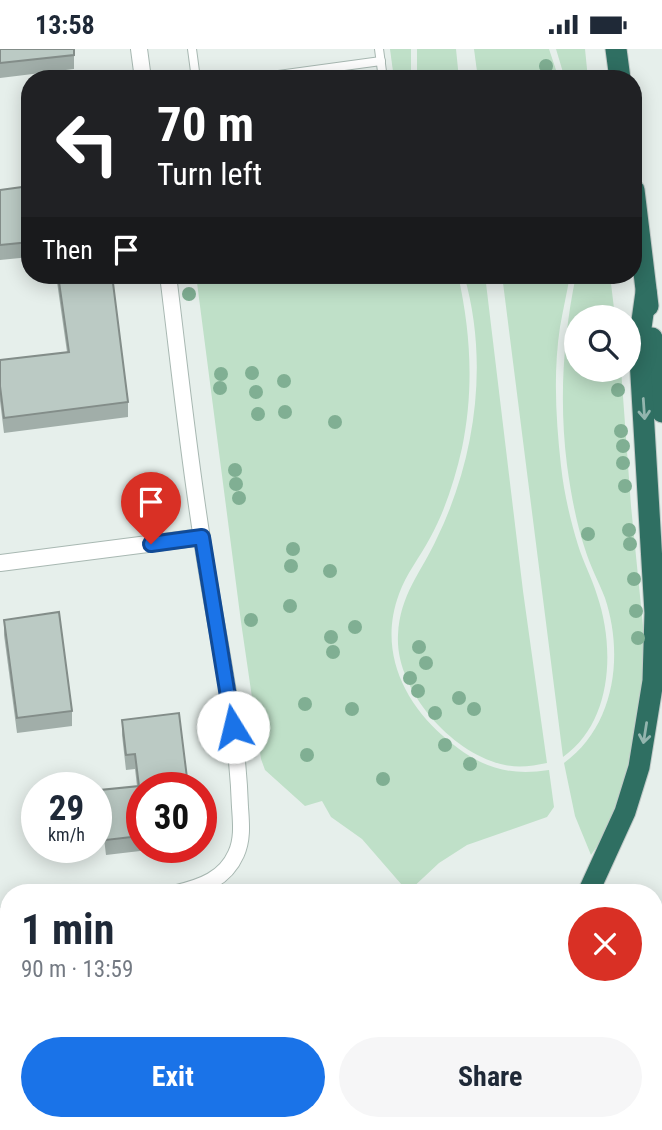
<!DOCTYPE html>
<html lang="en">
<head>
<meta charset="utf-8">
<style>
	:root { --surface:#fff; --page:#f6f6f7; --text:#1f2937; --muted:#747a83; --accent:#1a73e8 }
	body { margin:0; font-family:"Roboto Condensed",sans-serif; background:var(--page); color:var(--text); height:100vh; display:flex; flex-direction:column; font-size:26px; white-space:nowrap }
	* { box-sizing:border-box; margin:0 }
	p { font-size:23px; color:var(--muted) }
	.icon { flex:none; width:38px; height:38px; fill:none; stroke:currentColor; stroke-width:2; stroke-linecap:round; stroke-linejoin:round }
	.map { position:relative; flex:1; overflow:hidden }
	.sheet { position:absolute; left:0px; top:835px; width:663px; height:247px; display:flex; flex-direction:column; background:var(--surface); border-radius:28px 28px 0 0; box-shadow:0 4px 18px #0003 }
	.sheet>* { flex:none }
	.guide { position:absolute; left:21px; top:21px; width:621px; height:214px; border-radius:28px; box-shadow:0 4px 18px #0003; background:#202124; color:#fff; overflow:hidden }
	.tools { position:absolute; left:564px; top:256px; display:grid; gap:14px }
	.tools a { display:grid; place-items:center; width:77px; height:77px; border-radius:50%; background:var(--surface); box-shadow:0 4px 18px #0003; font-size:35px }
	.speed { position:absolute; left:21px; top:723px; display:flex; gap:14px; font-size:35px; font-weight:700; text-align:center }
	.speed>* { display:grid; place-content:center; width:91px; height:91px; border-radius:50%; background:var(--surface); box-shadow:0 4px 18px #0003; line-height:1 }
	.speed small { font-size:18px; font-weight:400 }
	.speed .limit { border:10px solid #d22; background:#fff; color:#111 }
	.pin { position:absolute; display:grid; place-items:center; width:60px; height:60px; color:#fff; margin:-72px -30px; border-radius:50% 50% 50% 0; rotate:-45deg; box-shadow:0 0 7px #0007 }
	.pin .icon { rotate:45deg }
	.me { position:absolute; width:77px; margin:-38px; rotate:351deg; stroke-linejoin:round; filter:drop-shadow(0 0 5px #0008) }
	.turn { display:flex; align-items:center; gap:24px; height:147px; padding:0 21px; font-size:32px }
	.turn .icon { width:91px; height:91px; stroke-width:2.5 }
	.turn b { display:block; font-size:49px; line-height:60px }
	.then { display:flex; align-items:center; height:66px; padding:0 21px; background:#0003; gap:14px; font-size:26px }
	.round { display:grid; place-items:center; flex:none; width:74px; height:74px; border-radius:37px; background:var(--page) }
	.headline { display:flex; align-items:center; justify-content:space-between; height:119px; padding:0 21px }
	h1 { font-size:42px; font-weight:700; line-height:52px }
	.action { display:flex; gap:14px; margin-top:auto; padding:14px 21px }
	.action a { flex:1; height:80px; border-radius:42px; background:var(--accent); color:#fff; font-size:28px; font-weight:700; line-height:80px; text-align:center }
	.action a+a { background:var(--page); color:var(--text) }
	.status { display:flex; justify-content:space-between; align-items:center; height:49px; padding:0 35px; background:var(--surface); direction:ltr }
	.status svg { height:19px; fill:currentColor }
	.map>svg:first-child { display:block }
	.green { fill:#bfe0c8 }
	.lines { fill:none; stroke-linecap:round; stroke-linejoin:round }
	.lane-casing { stroke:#a8b8b2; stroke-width:10 }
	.street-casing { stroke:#a8b8b2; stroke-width:18 }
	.secondary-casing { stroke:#a4bbb3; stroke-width:23 }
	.highway-casing { stroke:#c2cac8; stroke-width:23 }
	.lane { stroke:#fff; stroke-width:8 }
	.street { stroke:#fff; stroke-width:16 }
	.secondary { stroke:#fff; stroke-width:21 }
	.highway { stroke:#2f6f62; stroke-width:21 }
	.tree { fill:#80af93 }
	.wall { fill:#a1aea9 }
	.shaded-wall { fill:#838d89 }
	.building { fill:#bbcac4; stroke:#838d89; stroke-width:2 }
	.oneway { stroke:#93b5ae }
	.route-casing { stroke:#114b97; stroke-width:18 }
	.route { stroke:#1a73e8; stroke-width:12 }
</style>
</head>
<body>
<div class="status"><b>13:58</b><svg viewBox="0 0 49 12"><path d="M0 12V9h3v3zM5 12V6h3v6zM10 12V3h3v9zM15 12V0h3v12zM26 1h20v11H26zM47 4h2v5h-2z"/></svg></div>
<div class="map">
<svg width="662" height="1081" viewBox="0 0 662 1081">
	<rect width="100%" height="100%" fill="#e6efeb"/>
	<g class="green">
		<path d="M390 0H411V30H394Z"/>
		<path d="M417 0H456L459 30H417Z"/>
		<path d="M474 0H549L559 30H478Z"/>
		<path d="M556 0H585L588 30H565Z"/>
		<path d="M196 226H458C471 284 474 341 462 399 455 430 445 462 430 489 420 508 406 525 399 545 379 599 401 650 443 687 476 716 504 728 549 721L554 758 547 768 467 796 439 814 408 843 362 790 331 768 322 752 305 757 265 721 261 710 241 573Z"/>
		<path d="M464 226H485L523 542 547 714C533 717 519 719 505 716 452 705 395 641 398 586 400 545 421 524 437 489 476 409 489 312 464 226Z"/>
		<path d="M502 226H570C567 243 563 261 560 278 553 324 556 372 561 417 564 444 570 470 578 496 583 513 592 529 597 546 615 598 613 673 563 708Z"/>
		<path d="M576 226H610L615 268H576V320H621L631 457 644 587 643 641 635 688 624 731 606 784 591 806 575 767 564 714C615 677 624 606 605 549 599 533 590 517 585 500 576 473 571 445 567 416 559 352 563 289 576 226Z"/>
	</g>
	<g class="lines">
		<defs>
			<g id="lane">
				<path d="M192 0 196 30"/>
				<path d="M379 0 383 30"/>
				<path d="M248 30 381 12"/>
			</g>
			<g id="street">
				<path d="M139 0 143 30"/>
				<path d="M168 226C179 314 188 402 202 490 215 579 237 667 240 758 241 773 243 790 236 805 225 830 202 838 177 844"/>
				<path d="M0 514 202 488"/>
				<path d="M0 867 9 865"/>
			</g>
			<g id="secondary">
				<path d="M654 951 662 949"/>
				<path d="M654 1053 662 1049"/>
				<path d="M368 1081 384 1073"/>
				<path d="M594 1081 612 1073"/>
			</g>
			<g id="highway">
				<path d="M616 0 620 30"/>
				<path d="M634 141 648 257"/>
				<path d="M652 289 662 363"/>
				<path d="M588 844 625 763 639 718 653 632 655 564 639 293 646 243"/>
				<path d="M654 968 662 964"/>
				<path d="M332 1081 344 1073"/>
				<path d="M486 1081 494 1073"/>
			</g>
		</defs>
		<use href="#lane" class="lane-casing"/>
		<use href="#street" class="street-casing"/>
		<use href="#secondary" class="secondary-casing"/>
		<use href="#highway" class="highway-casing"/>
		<use href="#lane" class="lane"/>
		<use href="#street" class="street"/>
		<use href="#secondary" class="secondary"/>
		<use href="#highway" class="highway"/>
	</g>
	<g class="tree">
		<circle cx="546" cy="17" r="7"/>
		<circle cx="189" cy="245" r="7"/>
		<circle cx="252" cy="324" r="7"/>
		<circle cx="221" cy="325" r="7"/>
		<circle cx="284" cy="332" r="7"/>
		<circle cx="220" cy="339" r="7"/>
		<circle cx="618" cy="341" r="7"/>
		<circle cx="256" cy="343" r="7"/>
		<circle cx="285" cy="363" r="7"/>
		<circle cx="258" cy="365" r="7"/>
		<circle cx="335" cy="373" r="7"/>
		<circle cx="621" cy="382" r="7"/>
		<circle cx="623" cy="397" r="7"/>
		<circle cx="623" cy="414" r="7"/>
		<circle cx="235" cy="421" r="7"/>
		<circle cx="236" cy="435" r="7"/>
		<circle cx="625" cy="437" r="7"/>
		<circle cx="239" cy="449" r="7"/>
		<circle cx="629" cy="481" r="7"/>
		<circle cx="588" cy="485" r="7"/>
		<circle cx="630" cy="495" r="7"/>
		<circle cx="293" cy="500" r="7"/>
		<circle cx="291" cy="517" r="7"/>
		<circle cx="330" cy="522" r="7"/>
		<circle cx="634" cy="530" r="7"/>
		<circle cx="290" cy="557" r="7"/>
		<circle cx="636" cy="562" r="7"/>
		<circle cx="251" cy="571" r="7"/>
		<circle cx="355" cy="578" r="7"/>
		<circle cx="331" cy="588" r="7"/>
		<circle cx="638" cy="589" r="7"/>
		<circle cx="419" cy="598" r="7"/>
		<circle cx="333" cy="603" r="7"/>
		<circle cx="426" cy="614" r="7"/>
		<circle cx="410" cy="629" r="7"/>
		<circle cx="418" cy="642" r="7"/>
		<circle cx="459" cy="649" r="7"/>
		<circle cx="305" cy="655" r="7"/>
		<circle cx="352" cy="660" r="7"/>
		<circle cx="474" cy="660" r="7"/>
		<circle cx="435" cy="664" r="7"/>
		<circle cx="445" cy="696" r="7"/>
		<circle cx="307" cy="706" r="7"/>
		<circle cx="470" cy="715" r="7"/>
		<circle cx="383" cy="730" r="7"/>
	</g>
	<g class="wall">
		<path d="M0 0 74 6V20L0 29Z"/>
		<path d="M30 137V208L0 211V141Z"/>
		<path d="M56 226H112L128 353V368L4 384 0 352V311L67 303Z"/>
		<path d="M4 571 72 662V677L17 684 4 586Z"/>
		<path d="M122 671 187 738 140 802 106 806 100 756V741L137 737 135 720 126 721 122 686Z"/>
		<path d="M0 977 9 1073H67V1080L7 1081 0 1029Z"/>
	</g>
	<g class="shaded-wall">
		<path d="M187 729V738H179Z"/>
		<path d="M142 785V798H143L140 802V787Z"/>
	</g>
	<g class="building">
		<path d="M0 0H74V6L0 14Z"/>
		<path d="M30 137V193L0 196V141Z"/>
		<path d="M58 226H112L128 353 4 369 0 337V311L69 303Z"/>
		<path d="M59 563 72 662 17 669 4 571Z"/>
		<path d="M179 664 187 729 179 738H142V785L140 787 106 791 100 741 139 737 135 705 126 706 122 671Z"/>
		<path d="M9 966V1073H15L8 1074 0 1014V977Z"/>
	</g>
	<defs><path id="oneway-shaft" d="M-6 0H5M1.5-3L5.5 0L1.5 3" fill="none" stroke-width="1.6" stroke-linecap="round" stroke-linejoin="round" transform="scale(1.75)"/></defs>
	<g class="oneway">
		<use href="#oneway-shaft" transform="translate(644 360) rotate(86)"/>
		<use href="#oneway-shaft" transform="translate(645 684) rotate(99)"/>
	</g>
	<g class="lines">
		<defs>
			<path id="route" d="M151 495 202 488 233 678"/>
		</defs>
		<use href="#route" class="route-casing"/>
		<use href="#route" class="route"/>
	</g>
</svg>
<div class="tools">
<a><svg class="icon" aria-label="search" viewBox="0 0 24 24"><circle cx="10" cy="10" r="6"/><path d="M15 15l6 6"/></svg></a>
</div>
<div class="speed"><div>29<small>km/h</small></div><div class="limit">30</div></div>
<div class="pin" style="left:151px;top:495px;background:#d93025"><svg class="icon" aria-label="arrive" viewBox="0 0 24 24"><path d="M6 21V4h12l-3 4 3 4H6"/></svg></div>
<svg class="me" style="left:233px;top:678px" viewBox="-20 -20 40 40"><circle r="19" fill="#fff"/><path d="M0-13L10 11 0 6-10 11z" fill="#1a73e8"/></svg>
<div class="guide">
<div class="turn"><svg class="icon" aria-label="left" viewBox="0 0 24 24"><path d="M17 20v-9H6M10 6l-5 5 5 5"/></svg><div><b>70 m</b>Turn left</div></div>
<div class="then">Then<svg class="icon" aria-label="arrive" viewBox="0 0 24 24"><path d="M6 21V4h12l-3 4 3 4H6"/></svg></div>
</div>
<section class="sheet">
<div class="headline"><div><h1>1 min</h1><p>90 m · 13:59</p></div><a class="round" style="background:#d93025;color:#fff"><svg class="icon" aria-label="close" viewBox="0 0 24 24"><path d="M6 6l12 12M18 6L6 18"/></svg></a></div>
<div class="action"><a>Exit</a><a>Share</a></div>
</section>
</div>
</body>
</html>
